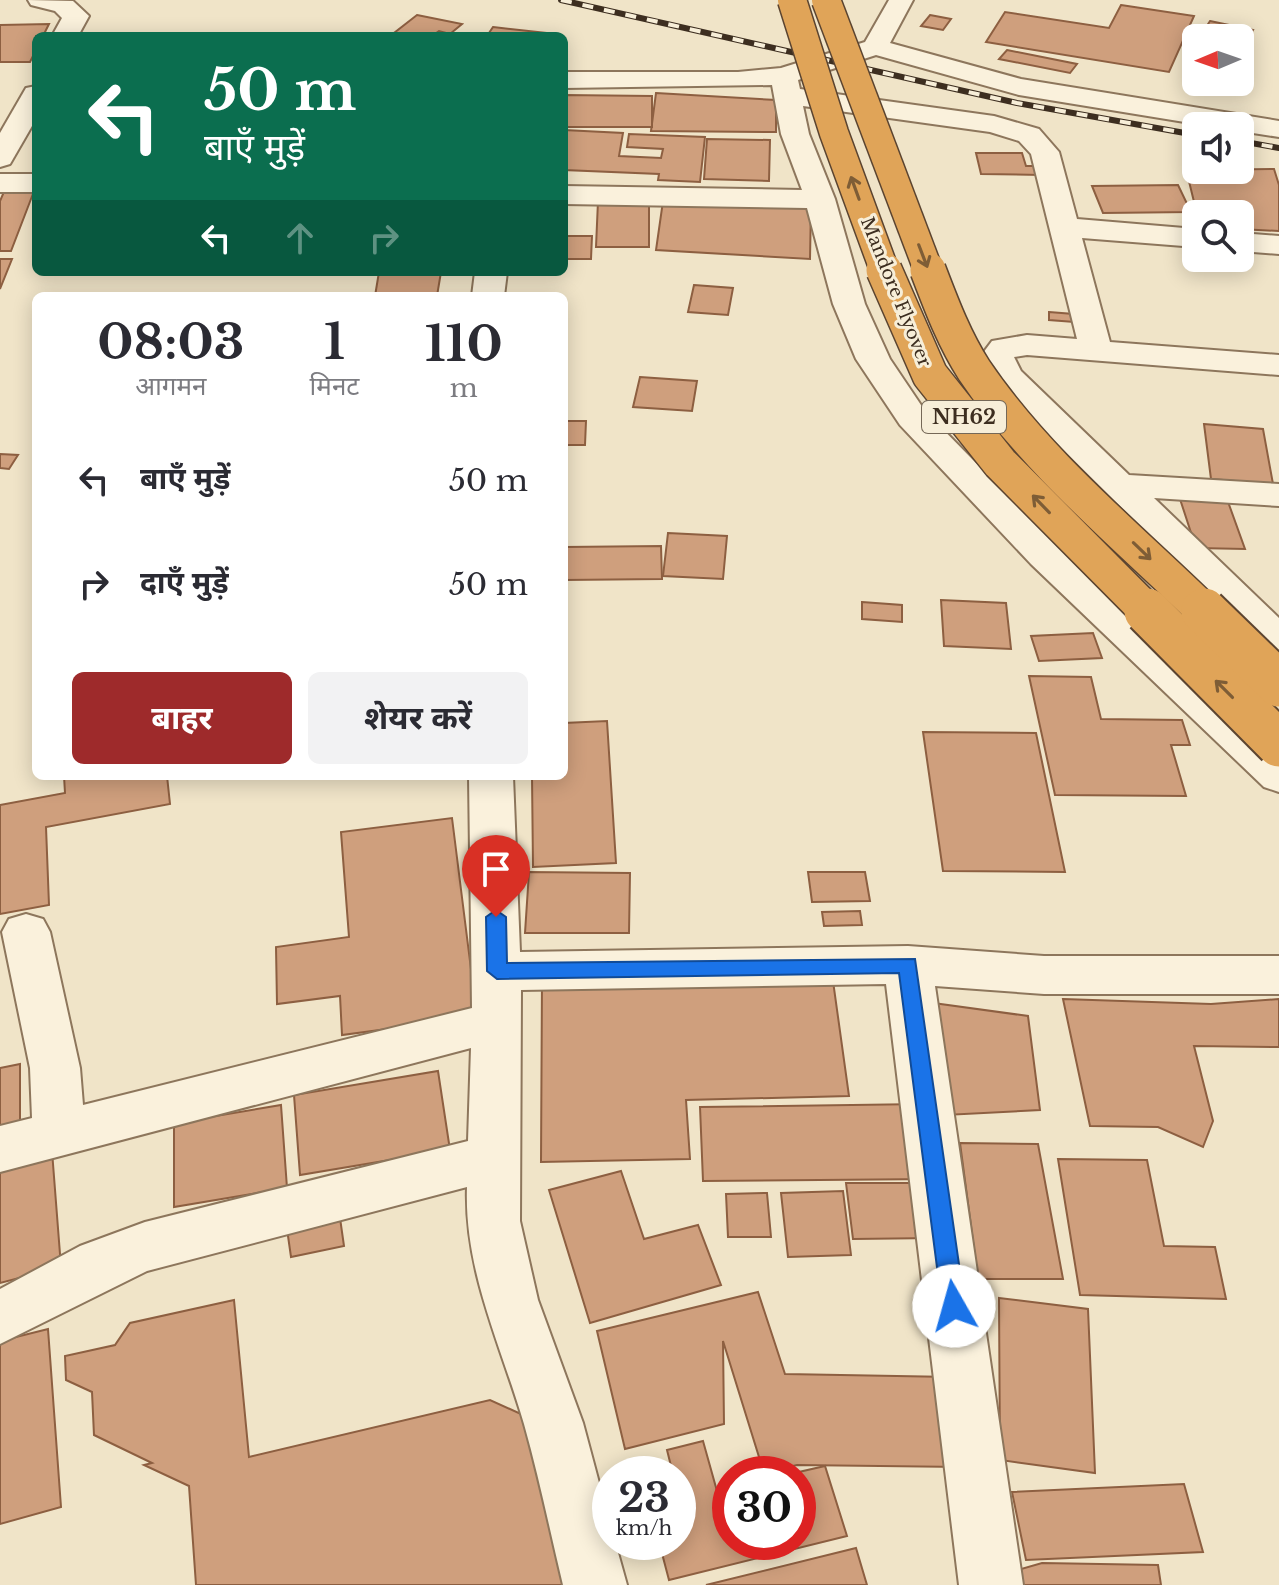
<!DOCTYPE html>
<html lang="hi">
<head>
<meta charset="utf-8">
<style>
	:root { --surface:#fff; --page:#f2f2f3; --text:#2b2b33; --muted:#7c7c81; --accent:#9e2a2b }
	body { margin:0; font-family:"Libre Baskerville","Noto Sans Devanagari",serif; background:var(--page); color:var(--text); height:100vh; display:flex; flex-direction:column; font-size:30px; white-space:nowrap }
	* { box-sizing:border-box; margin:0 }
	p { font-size:26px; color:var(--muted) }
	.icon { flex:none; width:44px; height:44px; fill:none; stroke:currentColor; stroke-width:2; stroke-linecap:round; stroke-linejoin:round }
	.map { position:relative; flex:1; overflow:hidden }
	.sheet { position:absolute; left:32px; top:292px; width:536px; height:488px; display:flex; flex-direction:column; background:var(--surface); border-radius:12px; box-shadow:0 4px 20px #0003 }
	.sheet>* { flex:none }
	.banner { position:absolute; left:32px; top:32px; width:536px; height:244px; border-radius:12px; box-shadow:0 4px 20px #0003; background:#0b6e4f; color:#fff; overflow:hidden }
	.needle { width:52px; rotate:268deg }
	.controls { position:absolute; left:1182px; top:24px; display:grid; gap:16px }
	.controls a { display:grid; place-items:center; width:72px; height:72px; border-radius:12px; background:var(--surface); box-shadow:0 4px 20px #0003; font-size:40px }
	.speed { position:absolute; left:592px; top:1456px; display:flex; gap:16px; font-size:40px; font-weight:700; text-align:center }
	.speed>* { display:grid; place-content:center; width:104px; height:104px; border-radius:50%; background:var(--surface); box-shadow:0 4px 20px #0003; line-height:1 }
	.speed small { font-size:20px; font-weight:400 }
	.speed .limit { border:12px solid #d22; background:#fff; color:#111 }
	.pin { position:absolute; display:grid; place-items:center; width:68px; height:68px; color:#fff; margin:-82px -34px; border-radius:50% 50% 50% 0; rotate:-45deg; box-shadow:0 0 8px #0007 }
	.pin .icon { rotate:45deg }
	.me { position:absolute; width:88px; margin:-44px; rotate:353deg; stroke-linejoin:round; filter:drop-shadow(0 0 6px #0008) }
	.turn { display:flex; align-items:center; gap:28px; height:168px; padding:0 40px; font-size:36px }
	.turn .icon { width:104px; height:104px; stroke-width:2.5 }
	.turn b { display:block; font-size:56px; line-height:68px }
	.lanes { display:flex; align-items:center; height:76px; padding:0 40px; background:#0003; justify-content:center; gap:40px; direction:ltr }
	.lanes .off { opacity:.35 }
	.eta { display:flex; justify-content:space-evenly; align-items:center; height:136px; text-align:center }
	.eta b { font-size:48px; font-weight:700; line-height:56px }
	.button { display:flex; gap:16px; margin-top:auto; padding:16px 40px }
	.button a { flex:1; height:92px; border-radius:12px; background:var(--accent); color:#fff; font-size:32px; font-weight:700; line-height:92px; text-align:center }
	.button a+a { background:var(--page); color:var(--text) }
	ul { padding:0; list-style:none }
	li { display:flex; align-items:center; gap:24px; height:104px; padding:0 40px }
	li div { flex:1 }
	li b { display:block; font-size:30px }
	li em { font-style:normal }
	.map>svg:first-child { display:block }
	.building { fill:#cf9f7d; stroke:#8d5f41; stroke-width:2 }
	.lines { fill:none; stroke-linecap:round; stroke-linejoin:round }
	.minor-casing { stroke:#8d765c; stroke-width:4 }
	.minor { fill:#faf1dc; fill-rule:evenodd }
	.rail-casing { stroke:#3d2e20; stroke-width:6 }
	.rail { stroke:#f7eed8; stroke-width:4; stroke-dasharray:11; stroke-linecap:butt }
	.highway-bridge-far2-casing { stroke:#5b4430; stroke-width:31; stroke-linecap:butt }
	.highway-bridge-far1-casing { stroke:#5b4430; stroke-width:38; stroke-linecap:butt }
	.highway-bridge-casing { stroke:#5b4430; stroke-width:49; stroke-linecap:butt }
	.highway-bridge-far2 { stroke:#e0a458; stroke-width:28 }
	.highway-bridge-far1 { stroke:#e0a458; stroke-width:35 }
	.highway-bridge { stroke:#e0a458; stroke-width:45 }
	.oneway { stroke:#7e5d36 }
	.route { fill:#1a73e8; stroke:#114b97; stroke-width:2 }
	.labels { text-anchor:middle; stroke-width:6; stroke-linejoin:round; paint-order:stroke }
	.far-street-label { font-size:18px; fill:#3d2e20; stroke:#f7eed8 }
	.shield { fill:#f7eed8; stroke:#756857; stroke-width:2 }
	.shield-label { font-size:20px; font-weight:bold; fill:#3d2e20 }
</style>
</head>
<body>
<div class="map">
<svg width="1279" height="1585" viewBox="0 0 1279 1585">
	<rect width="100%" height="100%" fill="#f0e4c8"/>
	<g class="building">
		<path d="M1121 5 1194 16 1169 72 986 42 1005 12 1109 28Z"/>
		<path d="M417 15 462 24 450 34 439 31 432 36 394 33Z"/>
		<path d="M930 15 951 19 943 30 921 26Z"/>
		<path d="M1210 21 1253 30 1243 47 1240 38H1199Z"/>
		<path d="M49 24 43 36H36V50L30 62H0V25Z"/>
		<path d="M493 27 556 34 487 36Z"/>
		<path d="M1007 50 1077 64 1070 73 999 59Z"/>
		<path d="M656 93 776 100V132L651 131Z"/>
		<path d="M564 95 652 96V127H564Z"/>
		<path d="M564 130 623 133 619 156 661 158 663 149 627 147 629 134 705 137 700 182 658 180 659 174 564 170Z"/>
		<path d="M707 139 770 140 769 181 704 179Z"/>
		<path d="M976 153H1022L1026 166H1038L1041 175 981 174Z"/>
		<path d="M1185 165H1196V170L1274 169 1279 185V231L1240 229V214H1197Z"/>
		<path d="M1178 185 1191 212 1103 213 1092 186Z"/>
		<path d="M36 186 11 251H0V201L6 187Z"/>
		<path d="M598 201H649V247H596Z"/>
		<path d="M663 201 811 205 810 259 656 250Z"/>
		<path d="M564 236H592L591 259H564Z"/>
		<path d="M0 259H12L0 289Z"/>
		<path d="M379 272H441L437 296H375Z"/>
		<path d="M694 285 733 288 728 315 688 312Z"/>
		<path d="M1049 312 1086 315 1087 323 1049 320Z"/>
		<path d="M640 377 697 381 692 411 633 407Z"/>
		<path d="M564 421H586L585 445H564Z"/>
		<path d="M1204 424 1263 429 1273 484 1211 479Z"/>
		<path d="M0 454 18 455 9 469 0 468Z"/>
		<path d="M1180 499H1227L1245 549 1196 548Z"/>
		<path d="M668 533 727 536 723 579 663 576Z"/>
		<path d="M661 546 662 579 564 580V547Z"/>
		<path d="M941 600 1006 603 1011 649 944 646Z"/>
		<path d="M862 602 902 605V622L862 619Z"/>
		<path d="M1093 633 1102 658 1039 661 1031 636Z"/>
		<path d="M1029 676 1091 677 1101 719 1182 720 1190 745H1171L1186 796 1055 795Z"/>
		<path d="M607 721 616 863 533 867 532 776H564V723Z"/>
		<path d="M923 732 1036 733 1065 872 943 871Z"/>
		<path d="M64 776H167L170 804 46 827 49 905 0 914V805L65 793Z"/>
		<path d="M452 818 477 1017 342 1035 340 996 277 1004 276 947 349 937 341 832Z"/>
		<path d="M529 872 630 873 629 933H525Z"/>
		<path d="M808 872H865L870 901 812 902Z"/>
		<path d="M860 911 862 925 824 926 822 912Z"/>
		<path d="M542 979 833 981 849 1096 686 1100 690 1159 541 1162Z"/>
		<path d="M1063 999 1211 1004 1279 999V1047L1194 1046 1213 1121 1203 1147 1158 1127 1090 1126Z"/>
		<path d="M926 1002 1028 1016 1040 1110 945 1115Z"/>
		<path d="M20 1064V1131L0 1135V1068Z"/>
		<path d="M438 1071 450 1150 300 1175 294 1095Z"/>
		<path d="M923 1104 934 1179 703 1181 700 1107Z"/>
		<path d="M281 1105 287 1188 174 1207V1123Z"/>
		<path d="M960 1143 1038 1144 1063 1279H978Z"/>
		<path d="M52 1151 61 1267 0 1283V1163Z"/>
		<path d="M1058 1159 1147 1160 1164 1246 1215 1247 1226 1299 1080 1295Z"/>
		<path d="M621 1171 644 1239 698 1225 721 1285 590 1323 549 1190Z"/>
		<path d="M846 1183H929L936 1238 853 1239Z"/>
		<path d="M843 1191 851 1255 788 1257 781 1193Z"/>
		<path d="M767 1193 771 1237H728L726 1194Z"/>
		<path d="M340 1218 344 1246 291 1257 287 1229Z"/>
		<path d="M758 1292 785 1374 952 1377 962 1467 797 1465 764 1473 723 1341 724 1424 625 1449 597 1331Z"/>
		<path d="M999 1298 1088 1309 1095 1473 1000 1460Z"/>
		<path d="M234 1300 249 1457 490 1400 532 1419 575 1585H196L189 1486 144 1465 152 1463 94 1435 92 1392 66 1380 65 1356 115 1345 130 1323Z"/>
		<path d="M48 1329 61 1507 0 1524V1341Z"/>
		<path d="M703 1441 717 1491 730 1488V1542H798V1474H790L825 1466 847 1536 669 1580 659 1542H678L679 1501 678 1474H673L667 1450Z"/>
		<path d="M1184 1484 1203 1552 1026 1560 1012 1492Z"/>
		<path d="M856 1548 867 1585H706Z"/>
		<path d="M1042 1563 1158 1565 1161 1585H1013L1011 1572Z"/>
	</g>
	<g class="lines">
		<defs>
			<g id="minor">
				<path d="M28 0 73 1 89 16 78 36H52L62 18 55 11 31 5Z"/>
				<path d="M889 0H913L890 43 1021 79 1279 121V137L1240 131V126H1209L1019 95 876 55 798 80 800 89 994 116 1039 129 1059 152 1077 219 1196 229V247L1082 238 1110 342 1279 355V375L1027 355 1014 357 1021 371 1129 475 1279 484V506L1154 498 1279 618V654L1265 650 989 376 980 357 992 341 1027 335 1077 339 1031 154 1019 141 990 132 803 106 809 134 835 199 865 304 890 359 925 411 1059 548 1279 751V792L1264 787 1031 564 900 425 856 359 833 304 807 208 564 204V186L802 190 781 134 772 85 564 88V72H738L781 68 865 42Z"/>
				<path d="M36 86V119L10 164 0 167V133L26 88Z"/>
				<rect x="0" y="174" width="36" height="18"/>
				<path d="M1240 233 1279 236V254L1240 251Z"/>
				<path d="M475 272H507L504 296H472Z"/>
				<path d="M469 776H513L520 952 908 946 1044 956H1279V994H1044L935 986 1023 1585H959L886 984 521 990 520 1221 538 1300 583 1423 610 1524V1542H615L627 1585H563C550 1531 539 1477 524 1424 501 1345 464 1271 467 1187L147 1271 0 1344V1289L80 1246 145 1222 468 1141 471 1048 0 1172V1126L32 1118 30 1068 2 932 9 919 26 914 43 919 50 932 80 1068 83 1105 472 1008Z"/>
			</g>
		</defs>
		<use href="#minor" class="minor-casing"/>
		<use href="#minor" class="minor"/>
		<defs>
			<g id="rail">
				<path d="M561 0 1017 103 1196 135"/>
				<path d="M1240 141 1279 148"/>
			</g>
		</defs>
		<use href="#rail" class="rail-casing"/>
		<use href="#rail" class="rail"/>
		<defs>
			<g id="highway-bridge-far2">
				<path d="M792 0 834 133 885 272"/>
				<path d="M826 0 929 272"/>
			</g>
			<g id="highway-bridge-far1">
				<path d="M884 270 930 375 1000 463 1149 613"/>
				<path d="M928 270C941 304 954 339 974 370 1036 462 1127 536 1206 613"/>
			</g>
			<g id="highway-bridge">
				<path d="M1147 611 1279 744"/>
				<path d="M1204 611 1279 684"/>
			</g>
		</defs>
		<use href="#highway-bridge-far2" class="highway-bridge-far2-casing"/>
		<use href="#highway-bridge-far1" class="highway-bridge-far1-casing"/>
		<use href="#highway-bridge" class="highway-bridge-casing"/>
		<use href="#highway-bridge-far2" class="highway-bridge-far2"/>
		<use href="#highway-bridge-far1" class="highway-bridge-far1"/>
		<use href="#highway-bridge" class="highway-bridge"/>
	</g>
	<defs><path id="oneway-shaft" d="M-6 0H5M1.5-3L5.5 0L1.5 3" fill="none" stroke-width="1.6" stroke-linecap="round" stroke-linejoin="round" transform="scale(2)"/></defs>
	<g class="oneway">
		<use href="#oneway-shaft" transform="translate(855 188) rotate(-110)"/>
		<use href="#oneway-shaft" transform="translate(923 256) rotate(69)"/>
		<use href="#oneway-shaft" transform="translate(1041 504) rotate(-134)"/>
		<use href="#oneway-shaft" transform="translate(1142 551) rotate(44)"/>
		<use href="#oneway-shaft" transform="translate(1224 689) rotate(-135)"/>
	</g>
	<path class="route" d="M496 910 506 917 507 963 915 959 965 1306 962 1313 954 1317 945 1313 942 1306 899 973 497 979 487 971 486 917Z"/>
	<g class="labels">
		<g class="far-street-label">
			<text transform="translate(896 292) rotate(68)" y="6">Mandore Flyover</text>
		</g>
		<rect class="shield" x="922" y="401" width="84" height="32" rx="6"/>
		<g class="shield-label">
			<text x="964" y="424">NH62</text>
		</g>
	</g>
</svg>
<div class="controls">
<a><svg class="needle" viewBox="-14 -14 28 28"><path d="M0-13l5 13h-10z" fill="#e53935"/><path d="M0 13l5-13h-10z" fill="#7c7c81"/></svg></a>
<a><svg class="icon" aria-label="sound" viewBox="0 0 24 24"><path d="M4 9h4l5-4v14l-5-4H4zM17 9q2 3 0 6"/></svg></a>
<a><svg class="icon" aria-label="search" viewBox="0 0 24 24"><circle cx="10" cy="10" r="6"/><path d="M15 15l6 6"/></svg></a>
</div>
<div class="speed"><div>23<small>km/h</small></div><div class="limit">30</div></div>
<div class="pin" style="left:496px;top:917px;background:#d93025"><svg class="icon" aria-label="arrive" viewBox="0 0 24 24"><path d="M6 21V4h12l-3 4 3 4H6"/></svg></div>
<svg class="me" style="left:954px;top:1306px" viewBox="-20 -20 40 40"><circle r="19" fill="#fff"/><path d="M0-13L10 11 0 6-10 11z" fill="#1a73e8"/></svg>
<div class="banner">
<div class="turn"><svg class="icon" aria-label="left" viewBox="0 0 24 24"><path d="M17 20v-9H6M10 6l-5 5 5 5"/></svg><div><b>50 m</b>बाएँ मुड़ें</div></div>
<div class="lanes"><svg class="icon" aria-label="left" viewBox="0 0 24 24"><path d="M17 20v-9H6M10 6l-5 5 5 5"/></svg><svg class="icon off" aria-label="ahead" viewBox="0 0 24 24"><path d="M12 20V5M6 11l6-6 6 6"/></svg><svg class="icon off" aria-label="right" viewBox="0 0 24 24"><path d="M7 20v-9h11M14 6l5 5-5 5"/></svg></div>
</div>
<section class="sheet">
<div class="eta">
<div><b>08:03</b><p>आगमन</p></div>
<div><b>1</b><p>मिनट</p></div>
<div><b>110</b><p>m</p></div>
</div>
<ul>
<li><svg class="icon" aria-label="left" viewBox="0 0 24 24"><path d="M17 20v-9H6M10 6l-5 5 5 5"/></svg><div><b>बाएँ मुड़ें</b></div><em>50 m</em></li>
<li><svg class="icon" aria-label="right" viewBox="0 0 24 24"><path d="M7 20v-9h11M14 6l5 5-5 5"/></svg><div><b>दाएँ मुड़ें</b></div><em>50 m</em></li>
</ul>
<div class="button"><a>बाहर</a><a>शेयर करें</a></div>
</section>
</div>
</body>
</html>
